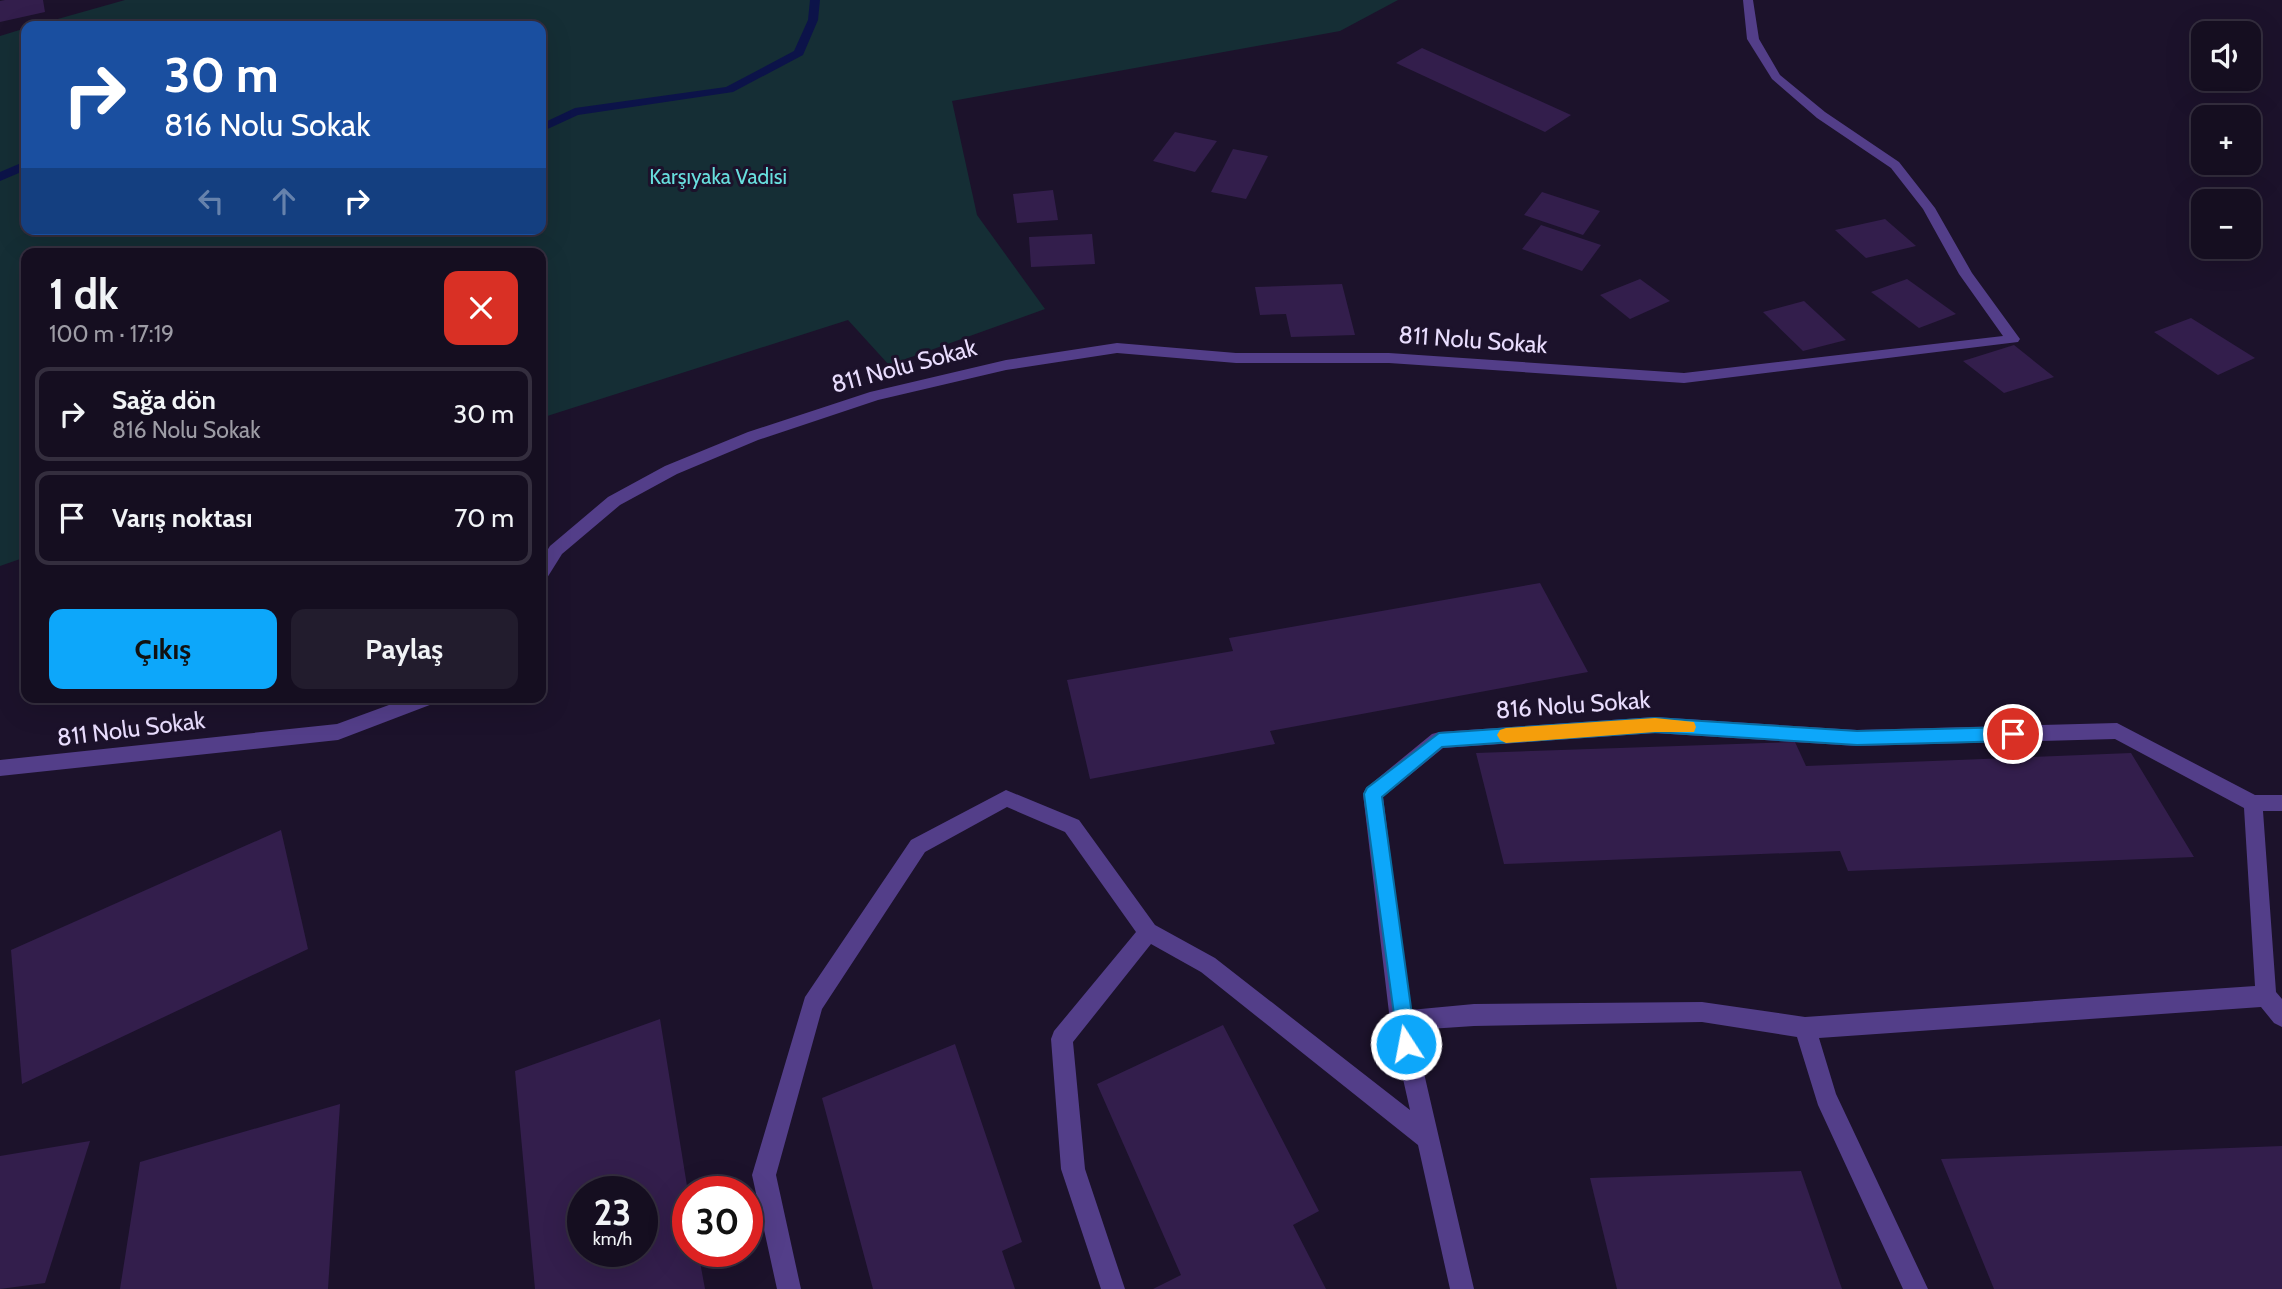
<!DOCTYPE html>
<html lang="tr">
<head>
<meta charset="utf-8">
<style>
	:root { --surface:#150e20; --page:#221c2d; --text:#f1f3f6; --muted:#9d9ca5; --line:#342e3e; --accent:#0da7fa }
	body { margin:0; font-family:Cabin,sans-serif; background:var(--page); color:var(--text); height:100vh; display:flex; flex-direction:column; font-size:26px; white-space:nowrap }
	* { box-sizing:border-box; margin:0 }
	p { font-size:23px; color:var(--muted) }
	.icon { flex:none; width:38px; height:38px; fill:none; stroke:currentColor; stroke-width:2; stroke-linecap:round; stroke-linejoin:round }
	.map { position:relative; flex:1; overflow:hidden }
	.drawer { position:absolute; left:21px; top:248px; width:525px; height:455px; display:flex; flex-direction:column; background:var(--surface); border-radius:14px; box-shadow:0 7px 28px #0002,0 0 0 2px var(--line) }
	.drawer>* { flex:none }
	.top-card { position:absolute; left:21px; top:21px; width:525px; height:214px; border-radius:14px; box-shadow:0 7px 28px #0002,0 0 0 2px var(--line); background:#1a4fa0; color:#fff; overflow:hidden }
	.tools { position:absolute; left:2191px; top:21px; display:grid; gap:14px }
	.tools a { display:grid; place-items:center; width:70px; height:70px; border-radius:14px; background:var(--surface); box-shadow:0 7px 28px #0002,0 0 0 2px var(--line); font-size:35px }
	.speed { position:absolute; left:567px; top:1176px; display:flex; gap:14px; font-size:35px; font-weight:700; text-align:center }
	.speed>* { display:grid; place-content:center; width:91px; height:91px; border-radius:50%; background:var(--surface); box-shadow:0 7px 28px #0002,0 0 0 2px var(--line); line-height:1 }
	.speed small { font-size:18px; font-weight:400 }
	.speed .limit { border:10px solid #d22; background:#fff; color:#111 }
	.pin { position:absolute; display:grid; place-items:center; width:60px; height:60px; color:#fff; margin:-30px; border:4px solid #fff; border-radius:50%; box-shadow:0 2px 7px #0007 }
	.me { position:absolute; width:77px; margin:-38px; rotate:349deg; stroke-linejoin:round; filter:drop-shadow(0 0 5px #0008) }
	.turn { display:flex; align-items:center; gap:24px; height:147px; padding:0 28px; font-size:32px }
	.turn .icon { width:91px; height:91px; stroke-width:2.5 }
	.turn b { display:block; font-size:49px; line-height:60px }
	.lanes { display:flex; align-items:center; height:66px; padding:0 28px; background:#0003; justify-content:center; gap:35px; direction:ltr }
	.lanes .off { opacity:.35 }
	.round { display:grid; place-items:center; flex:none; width:74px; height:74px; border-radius:14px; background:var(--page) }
	.headline { display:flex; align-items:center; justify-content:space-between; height:119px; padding:0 28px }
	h1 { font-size:42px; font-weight:700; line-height:52px }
	.cta { display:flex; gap:14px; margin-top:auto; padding:14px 28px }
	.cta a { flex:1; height:80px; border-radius:14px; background:var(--accent); color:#111; font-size:28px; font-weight:700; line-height:80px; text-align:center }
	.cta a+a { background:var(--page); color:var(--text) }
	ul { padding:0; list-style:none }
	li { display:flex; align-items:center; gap:21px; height:94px; margin:0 14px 10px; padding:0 14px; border:4px solid var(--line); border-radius:14px }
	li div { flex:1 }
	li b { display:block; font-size:26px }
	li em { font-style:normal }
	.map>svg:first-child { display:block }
	.green { fill:#152e35 }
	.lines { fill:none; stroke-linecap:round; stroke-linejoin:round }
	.stream { fill:#0c1349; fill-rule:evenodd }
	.building { fill:#331e4c; fill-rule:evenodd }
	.minor { fill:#533e89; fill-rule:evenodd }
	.route { fill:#0da7fa; stroke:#086da2; stroke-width:2 }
	.slow { fill:#f59e0b }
	.labels { text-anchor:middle; stroke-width:6; stroke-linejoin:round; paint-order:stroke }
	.far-park-label { font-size:21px; fill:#68dfde; stroke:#1c122b }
	.street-label { font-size:24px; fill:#e9ddfe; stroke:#1c122b }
</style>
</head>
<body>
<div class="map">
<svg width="2282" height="1289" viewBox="0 0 2282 1289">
	<rect width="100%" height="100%" fill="#1c122b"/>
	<path class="green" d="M125 0H1398L1340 31 952 101 977 215 1045 309 889 365 848 320 541 418V254H26V557L0 566V36L26 28V229H541V26H33Z"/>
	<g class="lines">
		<g class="stream">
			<path d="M810 0H820L818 20 803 55 733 92 578 115 541 132V124L575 108 726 87 794 51 808 20Z"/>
			<path d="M26 161V170L0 181V172Z"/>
		</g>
	</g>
	<g class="building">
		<path d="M5 0H43L45 12 0 22V1Z"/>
		<path d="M1422 48 1571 115 1545 132 1396 63Z"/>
		<path d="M1175 132 1217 141 1195 172 1153 161Z"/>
		<path d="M1233 149 1268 156 1246 199 1211 192Z"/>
		<path d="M1053 190 1058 220 1017 223 1013 194Z"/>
		<path d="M1542 192 1600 211 1583 235 1524 215Z"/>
		<path d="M1885 219 1916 246 1866 258 1835 230Z"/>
		<path d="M1541 225 1601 245 1582 271 1522 249Z"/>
		<path d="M1092 234 1095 264 1031 267 1029 237Z"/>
		<path d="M1640 279 1670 301 1630 319 1600 295Z"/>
		<path d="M1907 279 1956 314 1919 328 1871 292Z"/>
		<path d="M1342 284 1355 335 1291 337 1286 314 1260 315 1255 287Z"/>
		<path d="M1804 301 1846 340 1803 351 1763 312Z"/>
		<path d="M2191 318 2255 358 2218 375 2154 332Z"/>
		<path d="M2014 345 2054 377 2004 393 1963 361Z"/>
		<path d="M1540 583 1588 672 1270 731 1275 744 1090 779 1067 680 1233 651 1229 638Z"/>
		<path d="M1795 742 1806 766 2131 753 2194 857 1848 871 1840 851 1504 864 1476 753Z"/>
		<path d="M281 830 308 949 22 1084 11 950Z"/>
		<path d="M660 1019 688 1192V1251H698L705 1289H535L515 1071ZM583 1192H642V1251H583Z"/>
		<path d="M1223 1025 1319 1211 1293 1225 1326 1289H1153L1181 1275 1097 1084Z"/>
		<path d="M955 1044 1022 1242 1002 1251 1015 1289H873L822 1098Z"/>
		<path d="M340 1104 328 1289H120L140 1162Z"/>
		<path d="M90 1141 45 1283 0 1289V1156Z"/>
		<path d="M2282 1146V1289H1994L1941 1159Z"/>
		<path d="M1801 1171 1842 1289H1617L1590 1178Z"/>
	</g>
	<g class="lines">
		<g class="minor">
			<path d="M1743 0H1753L1759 39 1780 75 1825 112 1899 162 1935 208 1972 273 2020 339 2018 342 1684 383 1389 363H1236L1117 353 1006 370 878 400 758 440 677 474 620 505 562 554 547 578 541 579V560L550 546 608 497 665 466 748 432 870 392 1006 360 1117 343 1236 353H1389L1684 373 2003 336 1959 274 1923 209 1891 168 1817 118 1772 79 1747 39Z"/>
			<path d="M408 698H438L435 703 338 740 0 776V760L337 724Z"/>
			<path d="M1655 717 1857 730 2117 723 2255 795H2282V811H2263L2276 992 2282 999V1027L2274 1023 2261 1007 1819 1038 1836 1094 1928 1289H1903L1818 1105 1797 1037 1702 1022 1474 1026 1414 1030 1474 1289H1450L1418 1145 1201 972 1151 944 1073 1042 1085 1169 1125 1289H1101L1061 1169 1051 1039 1054 1031 1136 932 1065 832 1007 807 925 852 822 1009 776 1175 801 1289H777L752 1175 805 997 911 840 1006 790 1079 820 1155 925 1215 958 1410 1110 1390 1021 1363 794 1366 788 1432 734 1439 732ZM1655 733 1857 746 2115 739 2244 808 2255 986 1805 1017 1702 1002 1474 1004 1410 1010 1383 797 1443 748Z"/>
		</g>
	</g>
	<path class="route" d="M1655 718 1857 731 2013 727 2019 729 2022 734 2019 739 2013 741 1857 745 1655 732 1442 747 1382 797 1416 1044 1413 1051 1406 1054 1399 1051 1364 794 1367 788 1439 733Z"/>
	<path class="slow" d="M1655 718 1694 722 1696 727 1694 732H1655L1506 743 1500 740 1497 735 1500 730 1506 728Z"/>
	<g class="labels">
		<g class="far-park-label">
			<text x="718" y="184">Karşıyaka Vadisi</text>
		</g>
		<g class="street-label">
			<text transform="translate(1473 340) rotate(4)" y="8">811 Nolu Sokak</text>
			<text transform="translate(904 366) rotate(-15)" y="8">811 Nolu Sokak</text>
			<text transform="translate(1573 705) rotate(-4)" y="8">816 Nolu Sokak</text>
			<text transform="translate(131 729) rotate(-7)" y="8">811 Nolu Sokak</text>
		</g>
	</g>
</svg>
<div class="tools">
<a><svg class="icon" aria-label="sound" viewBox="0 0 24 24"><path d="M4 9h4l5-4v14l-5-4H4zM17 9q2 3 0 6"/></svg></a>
<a>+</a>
<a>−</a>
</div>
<div class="speed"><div>23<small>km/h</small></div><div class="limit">30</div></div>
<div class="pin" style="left:2013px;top:734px;background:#d93025"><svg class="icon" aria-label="arrive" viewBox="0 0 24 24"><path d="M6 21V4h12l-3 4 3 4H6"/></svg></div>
<svg class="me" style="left:1406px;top:1044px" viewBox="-20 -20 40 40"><circle r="17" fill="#0da7fa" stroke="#fff" stroke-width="3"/><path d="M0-11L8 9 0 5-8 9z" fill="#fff"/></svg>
<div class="top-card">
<div class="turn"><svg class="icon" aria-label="right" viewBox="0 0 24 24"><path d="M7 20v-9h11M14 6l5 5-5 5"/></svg><div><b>30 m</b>816 Nolu Sokak</div></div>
<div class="lanes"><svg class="icon off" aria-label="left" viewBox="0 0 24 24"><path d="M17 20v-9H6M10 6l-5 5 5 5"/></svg><svg class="icon off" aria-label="ahead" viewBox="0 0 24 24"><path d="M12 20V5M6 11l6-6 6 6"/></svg><svg class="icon" aria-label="right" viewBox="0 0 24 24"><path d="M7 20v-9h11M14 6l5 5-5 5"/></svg></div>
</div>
<section class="drawer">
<div class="headline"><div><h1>1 dk</h1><p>100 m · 17:19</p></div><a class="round" style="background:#d93025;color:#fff"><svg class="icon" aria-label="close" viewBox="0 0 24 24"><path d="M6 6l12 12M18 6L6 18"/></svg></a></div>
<ul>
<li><svg class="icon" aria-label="right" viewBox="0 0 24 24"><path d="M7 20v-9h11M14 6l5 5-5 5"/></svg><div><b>Sağa dön</b><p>816 Nolu Sokak</p></div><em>30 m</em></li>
<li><svg class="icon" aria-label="arrive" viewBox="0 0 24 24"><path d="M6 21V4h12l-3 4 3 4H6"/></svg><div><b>Varış noktası</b></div><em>70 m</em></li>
</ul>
<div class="cta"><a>Çıkış</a><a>Paylaş</a></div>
</section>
</div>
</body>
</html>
